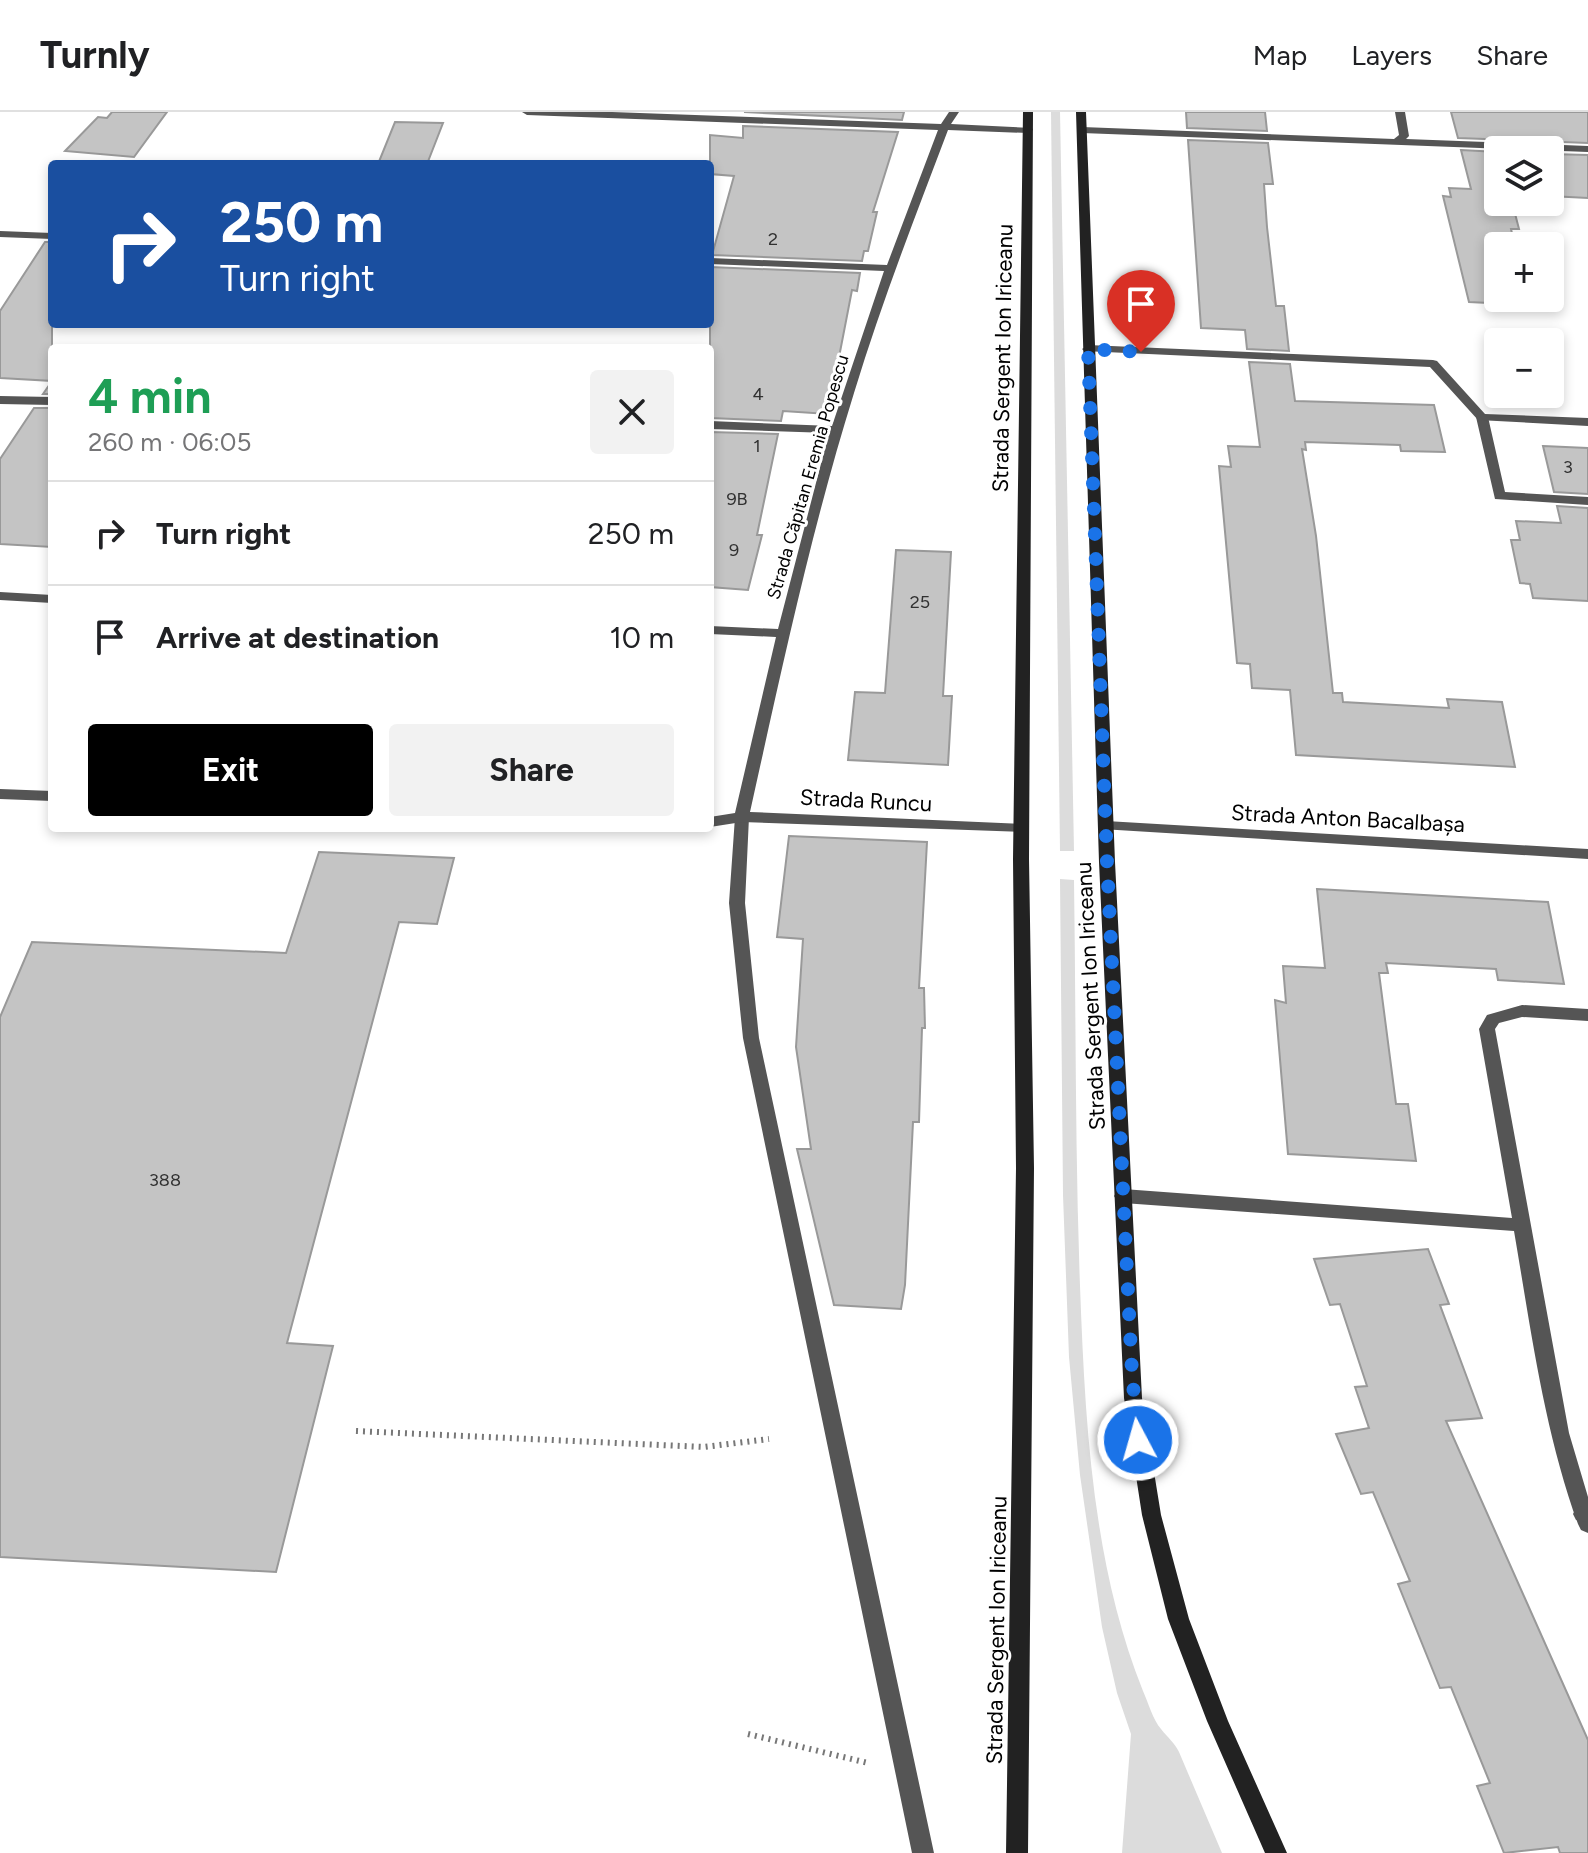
<!DOCTYPE html>
<html lang="en">
<head>
<meta charset="utf-8">
<style>
	:root { --surface:#fff; --page:#f2f2f2; --text:#202124; --muted:#757577; --line:#e0e0e0; --accent:#000 }
	body { margin:0; font-family:Figtree,sans-serif; background:var(--page); color:var(--text); height:100vh; display:flex; flex-direction:column; font-size:30px; white-space:nowrap }
	* { box-sizing:border-box; margin:0 }
	p { font-size:26px; color:var(--muted) }
	.icon { flex:none; width:44px; height:44px; fill:none; stroke:currentColor; stroke-width:2; stroke-linecap:round; stroke-linejoin:round }
	.map { position:relative; flex:1; overflow:hidden }
	.drawer { position:absolute; left:48px; top:232px; width:666px; height:488px; display:flex; flex-direction:column; background:var(--surface); border-radius:8px; box-shadow:0 4px 12px #0003 }
	.drawer>* { flex:none }
	.banner { position:absolute; left:48px; top:48px; width:666px; height:168px; border-radius:8px; box-shadow:0 4px 12px #0003; background:#1a4fa0; color:#fff; overflow:hidden }
	.controls { position:absolute; left:1484px; top:24px; display:grid; gap:16px }
	.controls a { display:grid; place-items:center; width:80px; height:80px; border-radius:8px; background:var(--surface); box-shadow:0 4px 12px #0003; font-size:40px }
	.pin { position:absolute; display:grid; place-items:center; width:68px; height:68px; color:#fff; margin:-82px -34px; border-radius:50% 50% 50% 0; rotate:-45deg; box-shadow:0 0 8px #0007 }
	.pin .icon { rotate:45deg }
	.me { position:absolute; width:88px; margin:-44px; rotate:354deg; stroke-linejoin:round; filter:drop-shadow(0 0 6px #0008) }
	.turn { display:flex; align-items:center; gap:28px; height:168px; padding:0 40px; font-size:36px }
	.turn .icon { width:104px; height:104px; stroke-width:2.5 }
	.turn b { display:block; font-size:56px; line-height:68px }
	.round { display:grid; place-items:center; flex:none; width:84px; height:84px; border-radius:8px; background:var(--page) }
	.head { display:flex; align-items:center; justify-content:space-between; height:136px; padding:0 40px }
	h1 { font-size:48px; font-weight:700; line-height:60px; color:#1e9e55 }
	.cta { display:flex; gap:16px; margin-top:auto; padding:16px 40px }
	.cta a { flex:1; height:92px; border-radius:8px; background:var(--accent); color:#fff; font-size:32px; font-weight:700; line-height:92px; text-align:center }
	.cta a+a { background:var(--page); color:var(--text) }
	ul { padding:0; list-style:none }
	li { display:flex; align-items:center; gap:24px; height:104px; padding:0 40px; border-top:2px solid var(--line) }
	li div { flex:1 }
	li b { display:block; font-size:30px }
	li em { font-style:normal }
	header { display:flex; align-items:center; gap:48px; box-sizing:border-box; height:112px; padding:0 40px; background:var(--surface); border-bottom:2px solid var(--line) }
	header strong { font-size:38px }
	nav { display:flex; gap:44px; margin-inline-start:auto; font-size:28px }
	.map>svg:first-child { display:block }
	.green { fill:#dcdcdc }
	.building { fill:#c4c4c4; stroke:#999; stroke-width:2 }
	.lines { fill:none; stroke-linecap:round; stroke-linejoin:round }
	.path { stroke:#777; stroke-width:6; stroke-dasharray:2 5; stroke-linecap:butt }
	.service { fill:#555; fill-rule:evenodd }
	.minor { fill:#555; fill-rule:evenodd }
	.secondary { fill:#222; fill-rule:evenodd }
	.route { stroke:#1a73e8; stroke-width:14; stroke-dasharray:0 25.2 }
	.labels { text-anchor:middle; stroke-width:6; stroke-linejoin:round; paint-order:stroke }
	.number-label { font-size:18px; fill:#313131 }
	.far-street-label { font-size:18px; fill:#000; stroke:#fff }
	.street-label { font-size:22px; fill:#000; stroke:#fff }
</style>
</head>
<body>
<header>
<strong>Turnly</strong>
<nav><a>Map</a><a>Layers</a><a>Share</a></nav>
</header>
<div class="map">
<svg width="1588" height="1741" viewBox="0 0 1588 1741">
	<rect width="100%" height="100%" fill="#fff"/>
	<g class="green">
		<path d="M1051 0H1060L1074 739H1060Z"/>
		<path d="M1060 767 1074 768C1076 903 1075 1038 1080 1174 1085 1308 1092 1452 1143 1579 1148 1590 1153 1608 1161 1617 1168 1626 1174 1630 1179 1640L1222 1741H1122L1131 1622 1117 1581 1102 1515 1080 1363 1069 1245 1063 1083Z"/>
	</g>
	<g class="building">
		<path d="M112 0H167L134 45 65 39 98 5 107 6Z"/>
		<path d="M744 0H904L902 8Z"/>
		<path d="M1186 0H1265L1267 19 1187 16Z"/>
		<path d="M1451 0H1588V31L1458 26Z"/>
		<path d="M395 10 443 11 427 52H378Z"/>
		<path d="M743 14 898 20 873 100H877L868 139H864L862 149 712 143 734 64 710 62V23L743 26Z"/>
		<path d="M1188 28 1268 31 1273 72H1264L1267 115 1276 194H1284L1289 239 1247 237 1245 218 1201 216Z"/>
		<path d="M1461 38 1498 40V90H1512L1519 117H1511L1515 134H1498V186H1528L1530 193 1469 190 1443 84 1451 85 1449 76 1471 77Z"/>
		<path d="M1550 42 1588 43V86L1550 84Z"/>
		<path d="M45 130H52V282H43L52 269 0 266V199Z"/>
		<path d="M710 155 860 161 857 179 852 178 828 302 783 299 781 309 710 306Z"/>
		<path d="M1249 250 1290 252 1295 289 1434 293 1445 340 1401 339 1400 333 1305 330 1306 338 1302 337 1316 424 1333 581H1342L1343 590 1449 596 1447 587 1502 590 1515 655 1296 643 1290 578 1252 576 1250 552 1237 551 1219 354 1231 355 1228 334 1260 335Z"/>
		<path d="M34 296H52V435L0 432V347Z"/>
		<path d="M710 320 778 322 757 423H762L748 478 710 475Z"/>
		<path d="M1543 334 1588 336V382L1554 380Z"/>
		<path d="M1557 394 1588 396V489L1533 486 1530 472 1520 471 1511 428H1520L1516 409 1561 411Z"/>
		<path d="M896 438 951 440 943 584H952L948 653 848 648 855 580 885 581Z"/>
		<path d="M789 724 927 730 919 876H924L925 916H922L919 1010H913L905 1173 901 1197 834 1193 797 1037H811L796 935 803 827 777 825Z"/>
		<path d="M319 740 454 746 437 812 399 810 287 1231 333 1234 276 1460 0 1445V905L32 830 286 841Z"/>
		<path d="M1317 777 1548 790 1564 872 1498 868 1496 857 1386 851 1388 861H1379L1396 992H1408L1416 1049 1288 1042 1275 888 1286 891 1283 854 1325 856Z"/>
		<path d="M1428 1137 1449 1192 1440 1193 1482 1306 1446 1309 1588 1628V1741H1560L1558 1735 1504 1741 1477 1674 1490 1671 1451 1575 1440 1576 1398 1472 1410 1469 1373 1380 1361 1382 1336 1322 1369 1316 1355 1275 1367 1274 1340 1192 1330 1193 1314 1147Z"/>
	</g>
	<g class="lines">
		<g class="path">
			<path d="M356 1319 704 1335 769 1327"/>
			<path d="M748 1622 868 1651"/>
		</g>
		<g class="service">
			<path d="M1482 301 1488 305 1505 380 1588 385V393L1495 387 1476 305Z"/>
			<path d="M742 700 749 705 745 791 759 926 934 1741H912L743 926 729 791 735 705Z"/>
			<path d="M1522 893 1588 897V909L1522 905 1499 911 1495 917 1569 1321 1588 1385V1421L1581 1418 1578 1412C1544 1318 1531 1218 1514 1119L1123 1091 1117 1089 1114 1084 1117 1079 1123 1077 1512 1106 1479 917 1487 903Z"/>
		</g>
		<g class="minor">
			<path d="M522 0H612L941 12 949 0H959L951 12 1032 16 1033 18 1028 21 948 18C915 105 881 192 854 281 811 419 781 560 750 700L1021 712 1026 714 1028 717 1026 720 742 710 710 715V705L735 701 776 525 710 522V514L778 517 829 321 710 317V309L832 314 884 159 710 152V146L887 153 938 18 527 3Z"/>
			<path d="M1395 0H1405L1409 24 1406 27 1588 34V40L1082 21 1077 18 1082 15 1394 27 1399 23Z"/>
			<path d="M0 119 52 121V127L0 125Z"/>
			<path d="M1088 233 1433 248 1437 249 1485 302 1588 306V314L1478 308 1430 255 1084 239 1082 237Z"/>
			<path d="M0 284 52 285V293L0 292Z"/>
			<path d="M0 480 52 483V491L0 488Z"/>
			<path d="M0 677 52 679V689L0 687Z"/>
			<path d="M1106 709 1588 737V747L1101 717 1099 714 1101 711Z"/>
			<path d="M1583 1394H1588V1410L1576 1408 1573 1402 1576 1396Z"/>
		</g>
		<g class="secondary">
			<path d="M1023 0H1033L1029 747 1034 1056 1028 1741H1006L1016 1056 1013 747Z"/>
			<path d="M1076 0H1086L1115 750 1142 1286 1161 1403 1189 1507 1228 1609 1287 1741H1265L1207 1609 1168 1507 1142 1403 1124 1286 1099 750Z"/>
		</g>
	</g>
	<g class="lines">
		<path class="route" d="M1138 1328 1132 1261 1107 750 1088 237 1141 240"/>
	</g>
	<g class="labels">
		<g class="number-label">
			<text x="773" y="133">2</text>
			<text x="758" y="288">4</text>
			<text x="757" y="340">1</text>
			<text x="1568" y="361">3</text>
			<text x="737" y="393">9B</text>
			<text x="734" y="444">9</text>
			<text x="920" y="496">25</text>
			<text x="165" y="1074">388</text>
		</g>
		<g class="far-street-label">
			<text transform="translate(808 365) rotate(-74)" y="6">Strada Căpitan Eremia Popescu</text>
		</g>
		<g class="street-label">
			<text transform="translate(1002 246) rotate(-89)" y="8">Strada Sergent Ion Iriceanu</text>
			<text transform="translate(866 688) rotate(3)" y="8">Strada Runcu</text>
			<text transform="translate(1348 706) rotate(3)" y="8">Strada Anton Bacalbașa</text>
			<text transform="translate(1090 884) rotate(-93)" y="8">Strada Sergent Ion Iriceanu</text>
			<text transform="translate(996 1518) rotate(-89)" y="8">Strada Sergent Ion Iriceanu</text>
		</g>
	</g>
</svg>
<div class="controls">
<a><svg class="icon" aria-label="layers" viewBox="0 0 24 24"><path d="M12 4l9 5-9 5-9-5zM3 14l9 5 9-5"/></svg></a>
<a>+</a>
<a>−</a>
</div>
<div class="pin" style="left:1141px;top:240px;background:#d93025"><svg class="icon" aria-label="arrive" viewBox="0 0 24 24"><path d="M6 21V4h12l-3 4 3 4H6"/></svg></div>
<svg class="me" style="left:1138px;top:1328px" viewBox="-20 -20 40 40"><circle r="17" fill="#1a73e8" stroke="#fff" stroke-width="3"/><path d="M0-11L8 9 0 5-8 9z" fill="#fff"/></svg>
<div class="banner">
<div class="turn"><svg class="icon" aria-label="right" viewBox="0 0 24 24"><path d="M7 20v-9h11M14 6l5 5-5 5"/></svg><div><b>250 m</b>Turn right</div></div>
</div>
<section class="drawer">
<div class="head"><div><h1>4 min</h1><p>260 m · 06:05</p></div><a class="round"><svg class="icon" aria-label="close" viewBox="0 0 24 24"><path d="M6 6l12 12M18 6L6 18"/></svg></a></div>
<ul>
<li><svg class="icon" aria-label="right" viewBox="0 0 24 24"><path d="M7 20v-9h11M14 6l5 5-5 5"/></svg><div><b>Turn right</b></div><em>250 m</em></li>
<li><svg class="icon" aria-label="arrive" viewBox="0 0 24 24"><path d="M6 21V4h12l-3 4 3 4H6"/></svg><div><b>Arrive at destination</b></div><em>10 m</em></li>
</ul>
<div class="cta"><a>Exit</a><a>Share</a></div>
</section>
</div>
</body>
</html>
